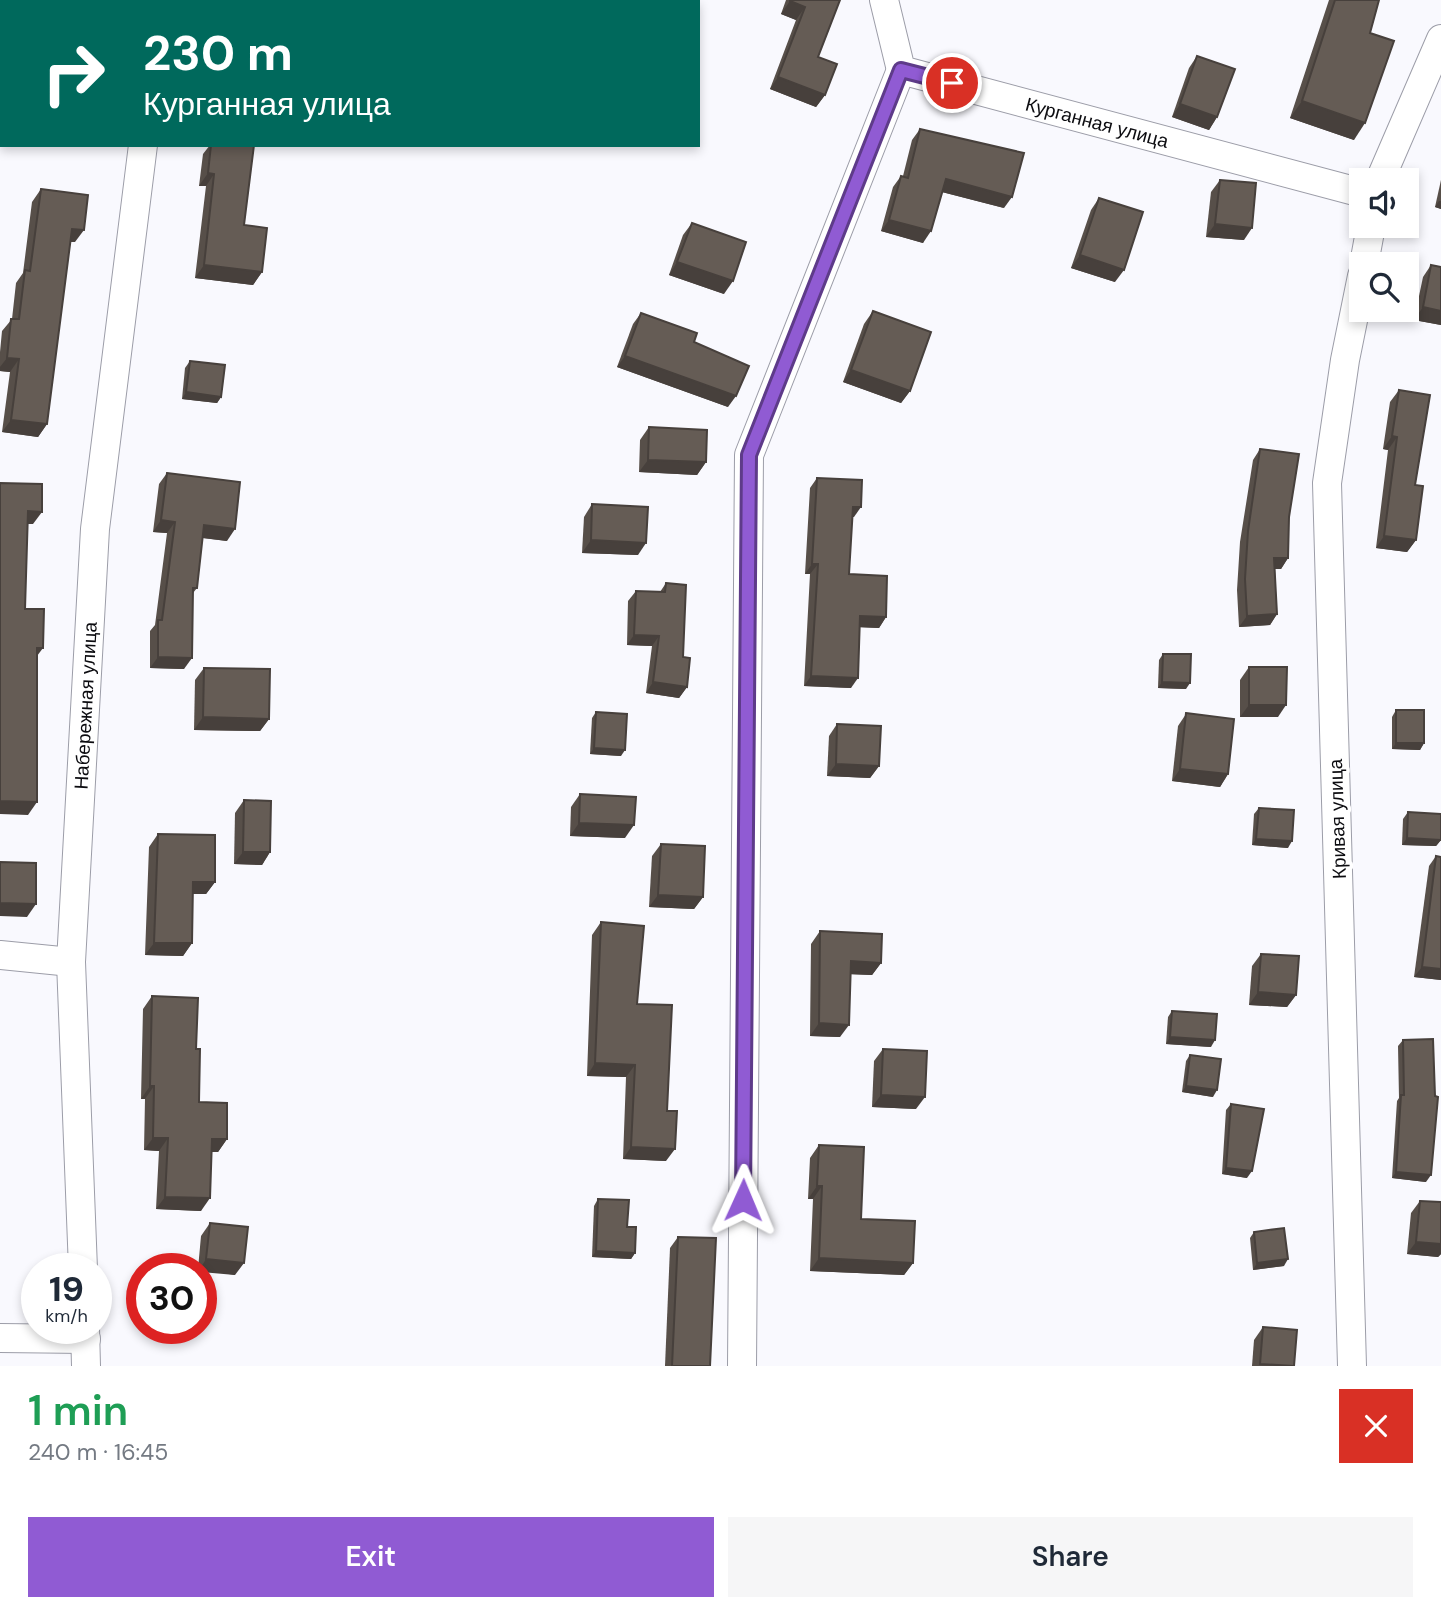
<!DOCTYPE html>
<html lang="en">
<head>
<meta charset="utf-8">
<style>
	:root { --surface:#fff; --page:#f6f6f7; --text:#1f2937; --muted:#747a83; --accent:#905bd3 }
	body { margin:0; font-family:"DM Sans",sans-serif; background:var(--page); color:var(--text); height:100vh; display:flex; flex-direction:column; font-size:26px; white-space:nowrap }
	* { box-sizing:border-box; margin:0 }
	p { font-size:23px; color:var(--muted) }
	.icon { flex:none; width:38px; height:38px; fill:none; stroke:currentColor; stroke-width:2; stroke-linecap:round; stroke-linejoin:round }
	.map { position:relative; height:1366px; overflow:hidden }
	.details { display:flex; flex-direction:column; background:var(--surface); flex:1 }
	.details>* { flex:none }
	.banner { position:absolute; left:0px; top:0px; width:700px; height:147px; box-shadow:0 4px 10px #0003; background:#00695c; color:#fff; overflow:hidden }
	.buttons { position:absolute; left:1349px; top:168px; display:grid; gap:14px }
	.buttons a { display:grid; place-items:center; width:70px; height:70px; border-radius:0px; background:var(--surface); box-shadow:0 4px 10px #0003; font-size:35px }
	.speed { position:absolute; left:21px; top:1253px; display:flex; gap:14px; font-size:35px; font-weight:700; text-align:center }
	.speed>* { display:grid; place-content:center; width:91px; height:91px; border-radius:50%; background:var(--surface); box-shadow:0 4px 10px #0003; line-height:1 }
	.speed small { font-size:18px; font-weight:400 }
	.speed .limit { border:10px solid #d22; background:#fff; color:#111 }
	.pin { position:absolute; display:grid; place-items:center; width:60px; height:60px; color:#fff; margin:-30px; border:4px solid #fff; border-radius:50%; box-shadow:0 2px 7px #0007 }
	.me { position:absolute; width:77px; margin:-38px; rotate:1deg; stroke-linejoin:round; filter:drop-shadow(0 0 5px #0008) }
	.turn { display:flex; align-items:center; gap:24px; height:147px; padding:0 28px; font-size:32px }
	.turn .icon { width:91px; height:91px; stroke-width:2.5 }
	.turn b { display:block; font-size:49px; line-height:60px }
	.round { display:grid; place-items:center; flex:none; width:74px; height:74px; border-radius:0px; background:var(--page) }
	.headline { display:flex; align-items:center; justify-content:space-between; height:119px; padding:0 28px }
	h1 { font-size:42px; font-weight:600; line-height:52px; color:#1e9e55 }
	.cta { display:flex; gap:14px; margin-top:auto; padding:14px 28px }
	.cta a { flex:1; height:80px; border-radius:0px; background:var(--accent); color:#fff; font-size:28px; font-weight:600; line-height:80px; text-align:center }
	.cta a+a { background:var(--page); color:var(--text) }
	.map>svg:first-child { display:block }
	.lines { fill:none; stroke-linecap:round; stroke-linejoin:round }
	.minor-casing { stroke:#9c9da8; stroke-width:30 }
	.minor { stroke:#fff; stroke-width:28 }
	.wall { fill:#574f49 }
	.shaded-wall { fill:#47403c }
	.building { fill:#655c55; stroke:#47403c; stroke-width:2 }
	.route-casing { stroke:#5e3b89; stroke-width:18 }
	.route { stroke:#905bd3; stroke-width:12 }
	.labels { text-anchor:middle; stroke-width:7; stroke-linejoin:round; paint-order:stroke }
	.street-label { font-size:19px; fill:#0c0c10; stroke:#fff }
</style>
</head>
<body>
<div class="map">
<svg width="1441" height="1366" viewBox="0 0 1441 1366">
	<rect width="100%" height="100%" fill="#f9f9fe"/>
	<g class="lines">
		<defs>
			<g id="minor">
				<path id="s1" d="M884 0 901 70 1362 193"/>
				<path d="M161 2V0"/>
				<path d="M1380 180 1441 39"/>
				<path d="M1364 264 1371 226"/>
				<path d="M0 955 71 962"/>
				<path id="s2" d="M83 1269 71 962 95 529 143 145"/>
				<path d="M85 1328 86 1366"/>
				<path d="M0 1338 86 1339"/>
				<path d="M742 1366 749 455 901 70"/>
				<path d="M1352 1366 1327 483 1345 360 1362 276"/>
			</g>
		</defs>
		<use href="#minor" class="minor-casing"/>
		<use href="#minor" class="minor"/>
	</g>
	<g class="wall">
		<path d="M786 0H840L818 57 825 95 816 107 770 89 796 20 781 14Z"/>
		<path d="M1329 0H1379L1370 33 1354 140 1290 118Z"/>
		<path d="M1197 56 1217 117 1209 130 1172 117 1189 68Z"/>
		<path d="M920 129 1004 208 942 192 923 243 881 231 893 187 901 176H903L912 140Z"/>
		<path d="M210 145H254L244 225 262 272 253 285 195 278 206 186H199L203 154Z"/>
		<path d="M1220 180 1244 240 1206 237 1211 192Z"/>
		<path d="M1441 180V209L1435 207Z"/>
		<path d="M41 189 75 242H70L47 424 38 437 2 432 10 372 0 371V352L2 331 12 319 16 283 23 273 32 202Z"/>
		<path d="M1099 198 1115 282 1071 268 1091 210Z"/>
		<path d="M692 223 724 294 669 275 683 235Z"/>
		<path d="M1431 265 1441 325 1414 320 1423 277Z"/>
		<path d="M873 311 910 391 901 403 843 382 864 324Z"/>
		<path d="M641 313 694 342 728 407 617 367 633 324Z"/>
		<path d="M190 361 221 397 217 403 182 399 185 368Z"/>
		<path d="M1399 390 1415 485 1416 540 1407 552 1376 548 1388 450 1383 449 1390 402Z"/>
		<path d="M649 427 706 462 697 475 639 472 640 440Z"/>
		<path d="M1260 449 1289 517 1288 558 1281 569H1275L1277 614 1270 625 1239 627 1237 590 1240 542 1253 460Z"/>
		<path d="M167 473 227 541 202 538 197 588 193 593 184 669 150 668V631L155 625 167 533 153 532 159 484Z"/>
		<path d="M817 478 854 517H852L849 574 886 617 879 628 860 627 851 688 804 686 810 574H805L810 488Z"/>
		<path d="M592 504 638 555 582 553 584 517Z"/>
		<path d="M666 583 683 657 687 687 679 698 646 693 652 646 627 645 628 601 636 591 660 592Z"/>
		<path d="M1163 654 1186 689 1158 688 1159 660Z"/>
		<path d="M1249 667 1278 717H1240V680Z"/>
		<path d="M204 668 269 719 260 731 194 730 195 680Z"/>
		<path d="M1396 710 1424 743 1420 750 1392 749V717Z"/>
		<path d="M596 712 621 756 590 754 592 718Z"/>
		<path d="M1186 714 1228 774 1220 787 1172 781 1178 726Z"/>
		<path d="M837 724 879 766 870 778 827 776 829 736Z"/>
		<path d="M580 794 625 838 570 836 571 807Z"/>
		<path d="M244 800 270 852 262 865 234 864 235 813Z"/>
		<path d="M1259 808 1288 848 1252 845 1254 814Z"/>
		<path d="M1408 812 1441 840 1436 846 1402 845 1403 819Z"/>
		<path d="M158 834 215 882 206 894H193L192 943 183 956 145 955 149 847Z"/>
		<path d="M661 844 703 897 694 909 649 907 652 856Z"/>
		<path d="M1436 856 1441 857V980L1414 977 1429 866Z"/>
		<path d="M601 922 637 1004 667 1111 666 1161 623 1159 626 1077 587 1076 592 935Z"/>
		<path d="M820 931 881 963 872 975 851 974 840 1037 810 1036 811 944Z"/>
		<path d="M1261 954 1296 995 1287 1007 1249 1005 1252 966Z"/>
		<path d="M152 996 196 1049 199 1102 227 1139 218 1152H212L201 1211 156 1209 159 1151 144 1150 145 1099H141L143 1009Z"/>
		<path d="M1172 1011 1211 1047 1166 1044 1168 1017Z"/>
		<path d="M1403 1040 1426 1182 1392 1178 1397 1101 1399 1098 1398 1046Z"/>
		<path d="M883 1049 916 1109 872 1107 874 1061Z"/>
		<path d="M1190 1055 1213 1097 1182 1092 1186 1061Z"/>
		<path d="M1231 1104 1247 1178 1222 1174 1226 1110Z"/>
		<path d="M819 1145 861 1219 913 1263 904 1275 810 1271 813 1199H808L810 1158Z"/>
		<path d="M598 1199 627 1227 635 1253 631 1259 592 1257 594 1206Z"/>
		<path d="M1420 1201 1441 1202V1254L1438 1257 1407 1254 1411 1213Z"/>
		<path d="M210 1223 235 1275 198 1269 201 1236Z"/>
		<path d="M1254 1232 1284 1266 1253 1270 1250 1238Z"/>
		<path d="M678 1237 710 1366H665L670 1248Z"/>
		<path d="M1263 1327 1294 1366H1252L1254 1340Z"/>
	</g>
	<g class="shaded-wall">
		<path d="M790 1 805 7 796 20 781 14Z"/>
		<path d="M778 77 825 95 816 107 770 89Z"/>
		<path d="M1302 101 1365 123 1354 140 1290 118Z"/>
		<path d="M1180 104 1217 117 1209 130 1172 117Z"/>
		<path d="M208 173 214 174 206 186H199Z"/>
		<path d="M946 179 1012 197 1004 208 938 191Z"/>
		<path d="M1439 201H1441V209L1435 207Z"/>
		<path d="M889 220 931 231 923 243 881 231Z"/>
		<path d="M1215 224 1252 228 1244 240 1206 237Z"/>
		<path d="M72 229 84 230 75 242 63 241Z"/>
		<path d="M1080 255 1124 270 1115 282 1071 268Z"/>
		<path d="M677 262 733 281 724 294 669 275Z"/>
		<path d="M204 265 262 272 253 285 195 278Z"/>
		<path d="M1423 307 1441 311V325L1414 320Z"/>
		<path d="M625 356 736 396 728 407 617 367Z"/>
		<path d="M7 358 19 359 10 372 0 371V367Z"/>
		<path d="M851 370 910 391 901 403 843 382Z"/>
		<path d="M186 392 221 397 217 403 182 399Z"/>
		<path d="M11 420 47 424 38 437 2 432Z"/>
		<path d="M1392 436 1397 437 1388 450 1383 449Z"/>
		<path d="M648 460 706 462 697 475 639 472Z"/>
		<path d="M853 507H861L854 517H845Z"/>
		<path d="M28 511 42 512 33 524H19Z"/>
		<path d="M161 520 175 522 167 533 153 532Z"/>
		<path d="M204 525 235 529 227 541 196 537Z"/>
		<path d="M1384 536 1416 540 1407 552 1376 548Z"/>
		<path d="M591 540 646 543 638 555 582 553Z"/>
		<path d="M1274 558H1288L1281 569H1267Z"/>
		<path d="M812 564H818L810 574H805Z"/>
		<path d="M1277 614 1270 625 1239 627 1247 616Z"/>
		<path d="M860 616 886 617 879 628 853 627Z"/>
		<path d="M634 635 659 636 652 646 627 645Z"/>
		<path d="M37 648H43L34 660Z"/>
		<path d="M158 657 192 658 184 669 150 668Z"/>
		<path d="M811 676 858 678 851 688 804 686Z"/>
		<path d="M653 682 687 687 679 698 646 693Z"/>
		<path d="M1162 682 1190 683 1186 689 1158 688Z"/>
		<path d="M1249 705H1286L1278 717H1240Z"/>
		<path d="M203 717 269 719 260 731 194 730Z"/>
		<path d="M1396 743H1424L1420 750 1392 749Z"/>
		<path d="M594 748 625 750 621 756 590 754Z"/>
		<path d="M836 764 879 766 870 778 827 776Z"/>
		<path d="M1180 769 1228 774 1220 787 1172 781Z"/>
		<path d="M0 801 37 802 28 815 0 814Z"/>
		<path d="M579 823 634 825 625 838 570 836Z"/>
		<path d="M1407 838 1441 840 1436 846 1402 845Z"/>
		<path d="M1256 839 1292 841 1288 848 1252 845Z"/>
		<path d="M243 852H270L262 865 234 864Z"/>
		<path d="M193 882H215L206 894H184Z"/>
		<path d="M658 895 703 897 694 909 649 907Z"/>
		<path d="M0 903 36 904 27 917 0 916Z"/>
		<path d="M154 943H192L183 956 145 955Z"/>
		<path d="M851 961 881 963 872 975 843 974Z"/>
		<path d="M1422 967 1441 969V980L1414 977Z"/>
		<path d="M1258 992 1296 995 1287 1007 1249 1005Z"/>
		<path d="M819 1023 849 1025 840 1037 810 1036Z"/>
		<path d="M1170 1037 1215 1040 1211 1047 1166 1044Z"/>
		<path d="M595 1063 635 1065 626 1077 587 1076Z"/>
		<path d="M150 1086H154L145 1099H141Z"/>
		<path d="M1186 1086 1217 1090 1213 1097 1182 1092Z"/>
		<path d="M881 1095 925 1097 916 1109 872 1107Z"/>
		<path d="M153 1138H168L159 1151 144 1150Z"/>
		<path d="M212 1139H227L218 1152H204Z"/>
		<path d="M631 1147 675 1149 666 1161 623 1159Z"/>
		<path d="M1226 1168 1252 1171 1247 1178 1222 1174Z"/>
		<path d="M1396 1172 1431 1175 1426 1182 1392 1178Z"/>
		<path d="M817 1186H822L813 1199H808Z"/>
		<path d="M165 1197 210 1198 201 1211 156 1209Z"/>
		<path d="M1416 1242 1441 1244V1254L1438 1257 1407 1254Z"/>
		<path d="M596 1251 635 1253 631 1259 592 1257Z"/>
		<path d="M819 1258 913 1263 904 1275 810 1271Z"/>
		<path d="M206 1259 244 1263 235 1275 201 1272V1269H200Z"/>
		<path d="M1288 1259 1284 1266 1253 1270 1257 1263Z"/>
	</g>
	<g class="building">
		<path d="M65 0H71L85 2H65Z"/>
		<path d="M247 0H300V2H258Z"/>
		<path d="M790 0H840L818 57 837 64 825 95 778 77 805 7 790 1Z"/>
		<path d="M1335 0H1379L1370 33 1394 41 1365 123 1302 101Z"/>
		<path d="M1197 56 1235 69 1217 117 1180 104Z"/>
		<path d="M920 129 1024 153 1012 197 946 179 931 231 889 220 901 176 908 178Z"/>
		<path d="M211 145H254L244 225 267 228 262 272 204 265 214 174 208 173Z"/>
		<path d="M1220 180 1256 183 1252 228 1215 224Z"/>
		<path d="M41 189 88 195 84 230 72 229 47 424 11 420 19 359 7 358 11 319H19L25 270 30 271Z"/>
		<path d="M1099 198 1143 212 1124 270 1080 255Z"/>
		<path d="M692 223 746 242 733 281 677 262Z"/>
		<path d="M1431 265 1441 267V311L1423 307Z"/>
		<path d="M873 311 931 332 910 391 851 370Z"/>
		<path d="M641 313 697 333 694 342 749 366 736 396 625 356Z"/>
		<path d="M190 361 225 365 221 397 186 392Z"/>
		<path d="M1399 390 1430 395 1415 485 1423 486 1416 540 1384 536 1397 437 1392 436Z"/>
		<path d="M649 427 707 430 706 462 648 460Z"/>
		<path d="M1260 449 1299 454 1289 517 1288 558H1274L1277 614 1247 616 1245 579 1248 531Z"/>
		<path d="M167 473 240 482 235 529 204 525 197 588H193L192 658 158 657V620H162L175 522 161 520Z"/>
		<path d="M817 478 862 480 861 507H853L849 574 887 576 886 617 860 616 858 678 811 676 818 564H812Z"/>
		<path d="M0 483 42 484V512L28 511 25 609H44L43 648H37V802L0 801Z"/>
		<path d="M592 504 648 507 646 543 591 540Z"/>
		<path d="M666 583 686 585 683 657 690 658 687 687 653 682 659 636 634 635 636 591 665 592Z"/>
		<path d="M1163 654H1191L1190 683 1162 682Z"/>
		<path d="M1249 667H1287L1286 705H1249Z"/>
		<path d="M204 668 270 669 269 719 203 717Z"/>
		<rect x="1396" y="710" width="28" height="33"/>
		<path d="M596 712 627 714 625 750 594 748Z"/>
		<path d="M1186 713 1234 719 1228 774 1180 769Z"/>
		<path d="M837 724 881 726 879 766 836 764Z"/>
		<path d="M580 794 636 797 634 825 579 823Z"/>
		<path d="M244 800 271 801 270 852H243Z"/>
		<path d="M1259 808 1294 810 1292 841 1256 839Z"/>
		<path d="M1408 812 1441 814V840L1407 838Z"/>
		<path d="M158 834 215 835V882H193L192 943H154Z"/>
		<path d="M661 844 705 846 703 897 658 895Z"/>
		<path d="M1436 856 1441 857V969L1422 967Z"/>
		<path d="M0 862 36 863V904L0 903Z"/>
		<path d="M601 922 644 926 637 1004 672 1005 667 1111H677L675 1149 631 1147 635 1065 595 1063Z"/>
		<path d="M820 931 882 934 881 963 851 961 849 1025 819 1023Z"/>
		<path d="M1261 954 1299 956 1296 995 1258 992Z"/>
		<path d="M152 996 198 998 196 1049H200L199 1102 227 1103V1139H212L210 1198 165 1197 168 1138H153L154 1086H150Z"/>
		<path d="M1172 1011 1217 1014 1215 1040 1170 1037Z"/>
		<path d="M1433 1039 1435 1096 1438 1097 1431 1175 1396 1172 1401 1095H1404L1403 1040Z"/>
		<path d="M883 1049 927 1051 925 1097 881 1095Z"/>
		<path d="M1190 1055 1221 1059 1217 1090 1186 1086Z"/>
		<path d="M1231 1104 1264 1109 1252 1171 1226 1168Z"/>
		<path d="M819 1145 864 1147 861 1219 915 1221 913 1263 819 1258 822 1186H817Z"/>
		<path d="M598 1199 629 1200 627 1227H636L635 1253 596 1251Z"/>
		<path d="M1420 1201 1441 1202V1244L1416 1242Z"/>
		<path d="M210 1223 248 1227 244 1263 206 1259Z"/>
		<path d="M1284 1228 1288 1259 1257 1263 1254 1232Z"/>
		<path d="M678 1237 716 1238 710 1366H672Z"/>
		<path d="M1263 1327 1297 1330 1294 1366 1260 1364Z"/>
	</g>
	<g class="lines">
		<defs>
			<path id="route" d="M743 1200 749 455 901 70 952 83"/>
		</defs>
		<use href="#route" class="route-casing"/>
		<use href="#route" class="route"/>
	</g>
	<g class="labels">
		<g class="street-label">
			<text dy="7" stroke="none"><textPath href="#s1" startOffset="275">Курганная улица</textPath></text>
			<text dy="7" stroke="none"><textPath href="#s2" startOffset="564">Набережная улица</textPath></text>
			<text transform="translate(1337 819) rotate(-92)" y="7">Кривая улица</text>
		</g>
	</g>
</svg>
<div class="buttons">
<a><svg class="icon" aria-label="sound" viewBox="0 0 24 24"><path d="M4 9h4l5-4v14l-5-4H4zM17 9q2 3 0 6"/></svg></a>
<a><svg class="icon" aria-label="search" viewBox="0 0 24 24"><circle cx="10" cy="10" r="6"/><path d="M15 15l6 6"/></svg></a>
</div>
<div class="speed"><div>19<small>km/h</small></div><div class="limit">30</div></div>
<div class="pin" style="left:952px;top:83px;background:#d93025"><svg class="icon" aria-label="arrive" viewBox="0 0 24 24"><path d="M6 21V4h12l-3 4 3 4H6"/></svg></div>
<svg class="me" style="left:743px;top:1200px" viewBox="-20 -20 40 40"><path d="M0-17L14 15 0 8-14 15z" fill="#905bd3" stroke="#fff" stroke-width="4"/></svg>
<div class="banner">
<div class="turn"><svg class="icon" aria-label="right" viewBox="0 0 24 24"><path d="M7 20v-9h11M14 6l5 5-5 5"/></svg><div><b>230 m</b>Курганная улица</div></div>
</div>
</div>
<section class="details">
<div class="headline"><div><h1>1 min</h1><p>240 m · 16:45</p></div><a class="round" style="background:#d93025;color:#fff"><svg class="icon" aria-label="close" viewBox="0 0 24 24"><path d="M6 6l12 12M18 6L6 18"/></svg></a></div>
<div class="cta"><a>Exit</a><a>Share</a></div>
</section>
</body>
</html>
